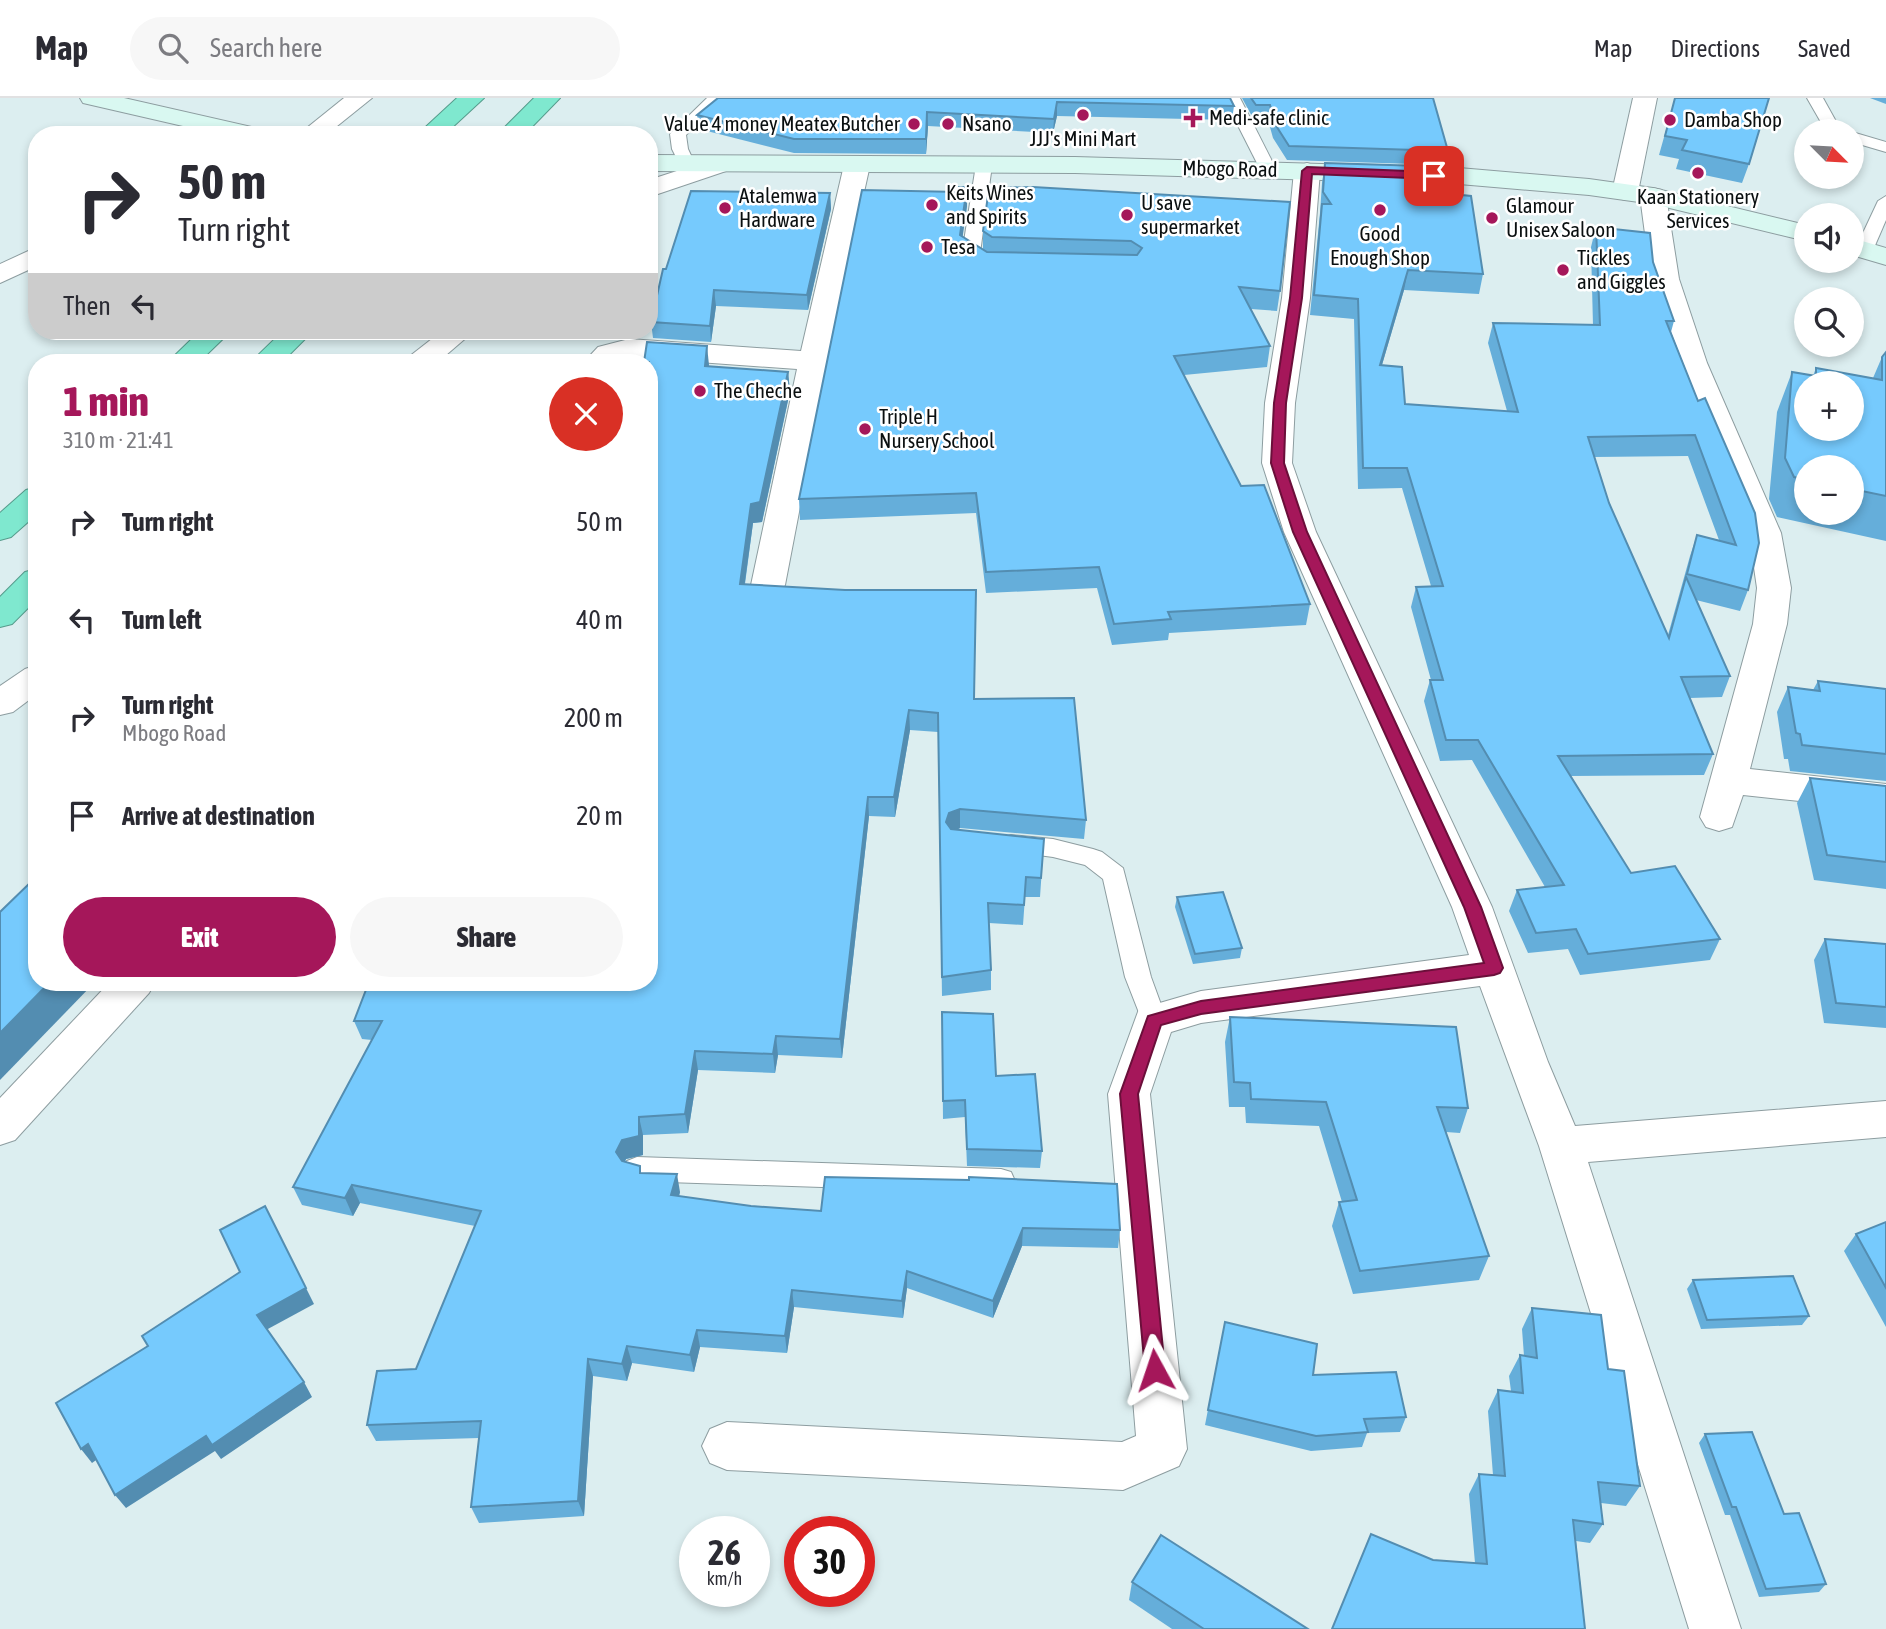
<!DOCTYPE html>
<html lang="en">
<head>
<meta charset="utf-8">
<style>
	:root { --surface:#fff; --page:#f7f7f7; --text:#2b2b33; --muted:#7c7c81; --line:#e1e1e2; --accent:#a5175a }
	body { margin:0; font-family:"Asap Condensed",sans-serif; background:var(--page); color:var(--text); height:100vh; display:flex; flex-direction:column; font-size:26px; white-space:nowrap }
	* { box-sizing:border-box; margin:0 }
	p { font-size:23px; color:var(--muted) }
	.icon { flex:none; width:38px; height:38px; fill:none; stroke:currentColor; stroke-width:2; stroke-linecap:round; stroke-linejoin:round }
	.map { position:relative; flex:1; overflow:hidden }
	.side { position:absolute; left:28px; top:256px; width:630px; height:637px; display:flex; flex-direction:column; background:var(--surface); border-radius:28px; box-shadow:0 4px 10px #0003 }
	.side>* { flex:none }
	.hud { position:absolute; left:28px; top:28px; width:630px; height:214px; border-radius:28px; box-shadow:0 4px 10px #0003; background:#fff; color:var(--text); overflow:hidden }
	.needle { width:46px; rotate:114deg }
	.fabs { position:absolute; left:1794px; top:21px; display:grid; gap:14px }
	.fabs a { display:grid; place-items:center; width:70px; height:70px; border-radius:50%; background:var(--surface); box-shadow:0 4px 10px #0003; font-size:35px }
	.speed { position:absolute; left:679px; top:1418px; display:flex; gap:14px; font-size:35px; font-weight:700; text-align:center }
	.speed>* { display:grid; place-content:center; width:91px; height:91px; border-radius:50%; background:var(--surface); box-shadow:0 4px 10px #0003; line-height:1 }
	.speed small { font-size:18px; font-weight:400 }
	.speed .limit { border:10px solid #d22; background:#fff; color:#111 }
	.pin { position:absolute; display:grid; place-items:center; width:60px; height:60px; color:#fff; margin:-30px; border-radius:14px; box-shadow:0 4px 10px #0006 }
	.me { position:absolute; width:77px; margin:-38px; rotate:355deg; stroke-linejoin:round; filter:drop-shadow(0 0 5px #0008) }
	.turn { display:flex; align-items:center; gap:24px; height:147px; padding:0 35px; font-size:32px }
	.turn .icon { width:91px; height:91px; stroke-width:2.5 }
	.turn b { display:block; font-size:49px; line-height:60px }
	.then { display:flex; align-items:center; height:66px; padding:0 35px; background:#0003; gap:14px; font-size:26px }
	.round { display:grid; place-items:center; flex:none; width:74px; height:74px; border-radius:37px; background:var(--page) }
	.head { display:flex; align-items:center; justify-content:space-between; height:119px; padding:0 35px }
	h1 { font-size:42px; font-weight:800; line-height:52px; color:var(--accent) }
	.primary-button { display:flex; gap:14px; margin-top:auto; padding:14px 35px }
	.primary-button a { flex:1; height:80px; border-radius:42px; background:var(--accent); color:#fff; font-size:28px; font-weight:800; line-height:80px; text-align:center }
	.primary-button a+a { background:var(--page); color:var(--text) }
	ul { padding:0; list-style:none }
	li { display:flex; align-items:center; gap:21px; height:98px; padding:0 35px }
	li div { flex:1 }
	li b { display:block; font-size:26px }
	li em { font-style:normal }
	header { display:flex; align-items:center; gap:42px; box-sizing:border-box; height:98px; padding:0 35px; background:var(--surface); border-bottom:2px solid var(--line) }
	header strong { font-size:33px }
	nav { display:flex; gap:38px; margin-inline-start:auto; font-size:24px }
	.search { width:490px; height:63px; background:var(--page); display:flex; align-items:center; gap:18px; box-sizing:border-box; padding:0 24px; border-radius:38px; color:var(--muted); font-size:26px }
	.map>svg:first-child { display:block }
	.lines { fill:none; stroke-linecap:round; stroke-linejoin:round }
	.service-casing { stroke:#8d9da0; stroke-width:2 }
	.minor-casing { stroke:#8d9da0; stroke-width:2 }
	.secondary-casing { stroke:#8d9da0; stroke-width:2 }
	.motorway-casing { stroke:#569c8c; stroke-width:2 }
	.service { fill:#fff; fill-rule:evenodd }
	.minor { fill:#fff; fill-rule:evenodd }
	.secondary { fill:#d9f8f1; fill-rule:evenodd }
	.motorway { fill:#7fe8cf; fill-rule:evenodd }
	.wall { fill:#65aeda; fill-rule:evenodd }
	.shaded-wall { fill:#538db1 }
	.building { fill:#76cafd; stroke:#538db1; stroke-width:2; fill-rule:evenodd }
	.route { fill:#a5175a; stroke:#6b0f3a; stroke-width:2 }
	.poi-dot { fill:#a5175a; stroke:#fff; stroke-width:2.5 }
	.labels { text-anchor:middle; stroke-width:5; stroke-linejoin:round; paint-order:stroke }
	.far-poi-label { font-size:21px; fill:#0a0f10; stroke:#fff; text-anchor:start }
	.far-street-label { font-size:21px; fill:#0a0f10; stroke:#fff }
</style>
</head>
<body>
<header>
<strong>Map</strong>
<div class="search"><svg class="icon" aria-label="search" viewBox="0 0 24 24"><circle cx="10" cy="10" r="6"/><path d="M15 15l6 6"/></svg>Search here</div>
<nav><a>Map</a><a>Directions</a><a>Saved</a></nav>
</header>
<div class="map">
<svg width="1886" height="1531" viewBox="0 0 1886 1531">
	<rect width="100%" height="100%" fill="#dceef0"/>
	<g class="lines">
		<defs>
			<g id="service">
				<path d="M707 0H724L686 37 688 51 695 66 687 71 681 69 672 51 670 36Z"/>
				<path d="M1224 0H1240L1276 71 1274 74 1268 76 1260 71Z"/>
				<path d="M1807 0H1823L1838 27 1848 33H1826Z"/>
				<path d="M1852 34 1886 44V54L1852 44Z"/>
				<path d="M984 62 992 67 980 155 999 166 990 171 970 165 962 156 976 67Z"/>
				<path d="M1886 98V122L1873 152 1870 156H1858L1855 152 1878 103Z"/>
				<path d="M1011 737 1053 741 1093 751 1102 754 1123 770 1151 879 1167 923 1163 930 1154 934 1145 930 1125 879 1103 781 1085 767 1053 759 1002 752 999 746 1002 740Z"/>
				<path d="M637 1059 1001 1071 1011 1074 1015 1083 1011 1092 1001 1095 637 1083 627 1079 623 1071 627 1063Z"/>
			</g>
			<g id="minor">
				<path d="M344 0H372L326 37H298Z"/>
				<path d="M1633 0H1657L1638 94 1634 99 1625 102 1616 99 1612 94Z"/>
				<path d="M723 58 732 61 736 66 732 71 649 99V82Z"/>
				<path d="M857 59 866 62 870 67 836 221 785 487 780 495 768 498 756 495 751 487 797 271 629 259 614 264H584L598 249 629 241 801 253 844 67 848 62Z"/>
				<path d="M1307 65 1316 68 1320 73 1310 200 1295 305 1292 365 1316 434 1492 809 1548 964 1575 1028 1886 1003V1039L1588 1064 1741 1531H1689L1539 1048 1480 888 1201 925 1171 934 1150 996 1187 1351 1179 1368 1123 1392 727 1372 710 1365 702 1348 710 1331 727 1324 1122 1344 1136 1338 1108 996 1139 911 1201 893 1469 857 1452 809 1284 434 1262 365 1265 305 1282 200 1294 73 1298 68Z"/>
				<path d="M1653 90 1662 92 1666 98 1679 181 1707 265 1781 435 1791 490 1787 526 1750 671 1886 686V712L1743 697 1732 729 1719 733 1706 729 1700 719 1753 526 1757 490 1749 435 1677 265 1651 181 1640 98 1644 92Z"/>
				<path d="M37 149V168L0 185V166Z"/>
				<path d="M442 233H474L438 264H406L410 258Z"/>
				<path d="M37 567V596L13 614 0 617V588L25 571Z"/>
				<path d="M110 884H155L149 895 15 1042 0 1047V1000Z"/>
			</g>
			<g id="secondary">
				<path d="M80 0H124L265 32 268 37H222L83 5Z"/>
				<path d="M649 57 1075 59 1459 70 1589 81 1653 90 1806 127V143L1653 106 1589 97 1459 86 1075 75 649 73Z"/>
				<path d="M1852 140 1886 150V167L1852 157Z"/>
			</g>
			<g id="motorway">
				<path d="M457 0H484L444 37H417Z"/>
				<path d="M534 0H560L524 37H497Z"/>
				<path d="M200 233H231L199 264H168Z"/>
				<path d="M283 233H313L282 264H251Z"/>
				<path d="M37 389V416L11 439 0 442V415L26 392Z"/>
				<path d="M37 471V501L12 526 0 529V499L25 474Z"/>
			</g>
		</defs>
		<use href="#service" class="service-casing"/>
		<use href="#minor" class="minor-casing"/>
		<use href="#secondary" class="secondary-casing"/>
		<use href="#motorway" class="motorway-casing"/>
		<use href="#service" class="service"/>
		<use href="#minor" class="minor"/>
		<use href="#secondary" class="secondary"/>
		<use href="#motorway" class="motorway"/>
	</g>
	<g class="wall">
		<path d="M718 0H1230L1234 8 1232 22 1057 18 1053 35 928 28 926 56 794 55 699 31 697 17Z"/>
		<path d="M1242 0H1433L1448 53 1445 67 1287 62 1273 40 1268 22H1254Z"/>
		<path d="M1675 0 1749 66 1742 85 1676 71 1679 61 1659 57Z"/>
		<path d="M1870 0H1886V6Z"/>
		<path d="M1325 65 1483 176 1479 196 1404 192 1382 267 1405 306 1507 313 1488 245 1493 225 1593 227 1591 149 1596 129 1653 164 1674 223 1671 234 1698 303 1748 492 1740 513 1696 502 1730 578 1722 599 1690 600 1713 656 1704 677 1571 678 1631 775 1720 841 1710 862 1580 877 1568 851 1528 855 1509 813 1517 792 1545 789 1472 662 1440 663 1424 603 1430 582H1431L1411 509 1416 489 1431 488 1402 390 1358 391 1354 221 1310 217 1320 115 1322 85ZM1688 358 1719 442 1697 437 1690 458 1668 537 1609 405 1594 359Z"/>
		<path d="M967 89V108L962 139 983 151V133L989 90 1280 193 1277 213 1251 211 1270 248 1267 269 1184 277 1241 388 1310 506 1306 527 1169 535 1168 542 1112 547 1097 490 986 495 976 415 800 422 799 401 959 94Z"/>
		<path d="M830 95 831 111 808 212 716 208 711 244 653 240 651 224 666 171Z"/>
		<path d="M1886 254V443L1777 419 1769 401 1777 314 1792 274 1813 278 1816 270 1873 280 1882 259ZM1806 369H1852V415H1806Z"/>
		<path d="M709 268 788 274 790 293 762 424 753 425 745 486 974 601 1086 722 1084 741 960 730 957 732 1044 741 1040 799H1025L1023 827 989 825 991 872V892L942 898 938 634 910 632 895 719 869 718 842 960 778 957 775 975 698 972 688 1035 643 1037V1057L626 1061 625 1064 641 1075 680 1094 679 1098 751 1108 1120 1132 1118 1150 1022 1148 993 1220 907 1190 903 1220 794 1209 787 1255 700 1249 694 1274 632 1265 627 1283 593 1278 584 1418 479 1425 471 1409 479 1340 376 1343 367 1327 416 1271 475 1128 360 1105 353 1118 302 1107 293 1089 372 942 362 941 354 923 649 884Z"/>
		<path d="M1818 583 1886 591V683L1790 673 1788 661H1784L1777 614 1788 589 1813 592Z"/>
		<path d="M1810 680 1886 688V791L1814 782 1797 705Z"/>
		<path d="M1177 799 1242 850 1240 860 1193 866 1175 809Z"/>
		<path d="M1825 841 1886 846V930L1824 925 1814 862Z"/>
		<path d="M942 914 996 978 1042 1053 1040 1070 967 1068 965 1019 943 1021Z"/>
		<path d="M1230 919 1468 1010 1460 1035 1446 1034 1489 1158 1479 1182 1353 1196 1332 1128 1339 1104H1342L1319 1028 1246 1025 1245 1009H1229L1225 944Z"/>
		<path d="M1886 1124V1229L1844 1153 1856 1136Z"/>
		<path d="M1693 1182 1809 1218 1802 1227 1701 1231 1687 1191Z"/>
		<path d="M1532 1210 1608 1271 1640 1388 1626 1408 1601 1405 1603 1426 1590 1445 1576 1443 1585 1531 1433 1462 1475 1465 1469 1396 1479 1376 1493 1377 1488 1313 1498 1292 1511 1293 1509 1278 1520 1257 1524 1258 1522 1231Z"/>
		<path d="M1225 1224 1313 1277 1406 1319 1400 1334 1367 1335 1362 1349 1311 1353 1205 1327Z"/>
		<path d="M1705 1336 1784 1416 1826 1486 1819 1494 1759 1499 1730 1417H1725L1699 1345Z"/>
		<path d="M1132 1484 1308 1531H1172L1129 1502Z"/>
	</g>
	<g class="shaded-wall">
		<path d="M1057 4V18L1053 35 1054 21Z"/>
		<path d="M927 14 928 28 926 56V41Z"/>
		<path d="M967 89V108L960 157V137Z"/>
		<path d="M830 95 831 111 808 212 807 197Z"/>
		<path d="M1408 172 1404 192 1376 287 1380 267Z"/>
		<path d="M714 192 716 208 711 244 710 228Z"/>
		<path d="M707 248 709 267 707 287 705 268Z"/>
		<path d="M788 274 790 293 762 424 753 425 742 505 740 486 751 406Z"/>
		<path d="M909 612 910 632 895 719 894 699Z"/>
		<path d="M868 699 869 718 842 960 840 941Z"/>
		<path d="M960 711V730L949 735 946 724 949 715Z"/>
		<path d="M50 884H95L0 982V935Z"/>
		<path d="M776 938 778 957 775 975 773 956Z"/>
		<path d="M695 953 698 972 688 1035 685 1016Z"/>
		<path d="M639 1019 643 1037V1057L626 1061 621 1072 616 1054 622 1042Z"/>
		<path d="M677 1076 680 1094 674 1115 671 1097Z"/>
		<path d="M352 1087 360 1105 353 1118 345 1100Z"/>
		<path d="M265 1108 314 1206 266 1232 257 1217Z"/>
		<path d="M1023 1130 1022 1148 993 1220V1203Z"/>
		<path d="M907 1173V1190L903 1220 902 1203Z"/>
		<path d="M792 1192 794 1209 787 1255 785 1238Z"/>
		<path d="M697 1232 700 1249 694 1274 690 1257Z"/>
		<path d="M627 1248 632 1265 627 1283 622 1266Z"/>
		<path d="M588 1261 593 1278 584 1418 578 1403Z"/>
		<path d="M304 1284 312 1299 221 1361 215 1353 126 1410 115 1397 206 1338Z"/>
		<path d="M88 1346 99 1360 92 1365 81 1351Z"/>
	</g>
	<g class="building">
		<path d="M718 0H1230L1234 8 1057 4 1054 21 927 14 926 41H794L697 17Z"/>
		<path d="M1251 0H1433L1448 53 1289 48 1275 26 1270 7H1256Z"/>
		<path d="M1675 0H1769L1749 66 1682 52 1687 42 1665 38Z"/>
		<path d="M1325 65 1454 69 1462 97 1471 98 1483 176 1408 172 1380 267 1402 269 1405 306 1518 314 1493 225 1600 227 1596 129 1650 135 1653 164 1674 223H1666L1698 303 1705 300 1755 415 1759 445 1748 492 1687 476 1697 437 1736 447 1695 337 1588 339 1609 405 1669 540 1686 479 1730 578 1681 579 1713 656 1558 658 1631 775 1675 768 1720 841 1588 856 1576 831 1536 835 1517 792 1564 787 1478 642H1446L1430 582H1443L1416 489 1443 488 1407 370H1363L1358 201 1314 197 1322 106H1331L1323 94Z"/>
		<path d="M959 89H967L960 137 987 154 1137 157 1142 150 1131 143 992 139 983 133 989 90 1033 89 1290 104 1280 193 1239 189 1270 248 1174 258 1241 388 1264 387 1310 506 1168 514 1171 521 1114 526 1099 469 986 474 976 395 799 401 862 92 959 94Z"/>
		<path d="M691 93 830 95 807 197 714 192 710 228 651 224 663 171H666Z"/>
		<path d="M647 244 707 248 705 268 788 274 760 404 751 406 740 486 845 492H976L974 601 1074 600 1086 722 960 711 949 715 946 724 951 731 1044 741 1041 780 1026 779 1024 807 988 805 991 872 942 879 938 615 909 612 894 699H868L840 941 776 938 773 956 695 953 685 1016 639 1019V1038L622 1042 616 1054 622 1063 640 1068V1075L677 1076 671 1097 751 1108 821 1113 825 1079 969 1082V1079L1117 1086 1120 1132 1023 1130 993 1203 907 1173 902 1203 792 1192 785 1238 697 1232 690 1257 627 1248 622 1266 588 1261 578 1403 471 1409 481 1323 367 1327 377 1273 416 1271 481 1113 352 1087 345 1100 293 1089 382 923H354L369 884H649V264H644Z"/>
		<path d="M1886 254V398L1852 391V369H1806V381L1794 379 1785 360 1792 274 1816 278V270L1882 282V259ZM1806 285H1852V331H1806Z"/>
		<path d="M430 257 532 259 530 264H427Z"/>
		<path d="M1818 583 1886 591V656L1802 647 1800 636 1796 635 1788 589 1820 593Z"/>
		<path d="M1810 680 1886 688V764L1827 757Z"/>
		<path d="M37 778V884H50L0 935V814Z"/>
		<path d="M1223 794 1242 850 1195 856 1177 799Z"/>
		<path d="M1825 841 1886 846V909L1836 905Z"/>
		<path d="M942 914 993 916 996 978 1035 976 1042 1053 967 1051 965 1002 943 1003Z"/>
		<path d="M1230 919 1456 929 1468 1010 1437 1009 1489 1158 1360 1173 1339 1104 1357 1102 1326 1004 1251 1001 1250 985 1234 984Z"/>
		<path d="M265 1108 306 1190 257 1217 304 1284 212 1347 206 1338 115 1397 88 1346 81 1351 56 1305 148 1248 142 1238 240 1174 220 1132Z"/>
		<path d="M1886 1124V1190L1856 1136Z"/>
		<path d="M1793 1178 1809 1218 1707 1222 1693 1182Z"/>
		<path d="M1532 1210 1601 1217 1608 1271 1624 1273 1640 1388 1598 1384 1603 1426 1573 1422 1585 1531H1332L1371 1436 1433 1462 1487 1466 1479 1376 1505 1378 1498 1292 1523 1295 1520 1257 1537 1260Z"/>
		<path d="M1225 1224 1317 1246 1313 1277 1396 1274 1406 1319 1364 1321 1368 1334 1316 1338 1208 1312Z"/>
		<path d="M1752 1334 1784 1416 1799 1415 1826 1486 1766 1491 1736 1409H1732L1705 1336Z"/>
		<path d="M1161 1437 1308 1531H1204L1132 1484Z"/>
	</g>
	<path class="route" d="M1307 69 1434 74 1439 78 1434 81 1312 76 1302 200 1286 305 1284 365 1307 434 1481 809 1503 870 1500 875 1494 877 1201 916 1161 927 1138 996 1165 1272 1162 1279 1155 1281 1148 1279 1145 1272 1120 996 1148 918 1201 903 1484 865 1464 809 1293 434 1271 365 1274 305 1290 200 1302 73Z"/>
	<g class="poi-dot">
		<circle cx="1083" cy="17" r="7"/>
		<path d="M1189.5 9.5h7v7h7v7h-7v7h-7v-7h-7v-7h7z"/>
		<circle cx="1670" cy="22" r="7"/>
		<circle cx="914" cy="26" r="7"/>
		<circle cx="948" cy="26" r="7"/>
		<circle cx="1698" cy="75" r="7"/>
		<circle cx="932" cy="107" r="7"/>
		<circle cx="725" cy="110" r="7"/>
		<circle cx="1380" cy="112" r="7"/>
		<circle cx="1127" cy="117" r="7"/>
		<circle cx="1492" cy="120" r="7"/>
		<circle cx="927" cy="149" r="7"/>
		<circle cx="1563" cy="172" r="7"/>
		<circle cx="700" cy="293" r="7"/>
		<circle cx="865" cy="331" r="7"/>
	</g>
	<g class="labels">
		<g class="far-poi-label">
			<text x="1209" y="27">Medi-safe clinic</text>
			<text x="1684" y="29">Damba Shop</text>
			<text x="900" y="33" text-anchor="end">Value 4 money Meatex Butcher</text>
			<text x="962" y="33">Nsano</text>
			<text x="1083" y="48" text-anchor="middle">JJJ's Mini Mart</text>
			<text x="946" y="102">Keits Wines<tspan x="946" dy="24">and Spirits</tspan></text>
			<text x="739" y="105">Atalemwa<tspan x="739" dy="24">Hardware</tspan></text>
			<text x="1698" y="106" text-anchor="middle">Kaan Stationery<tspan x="1698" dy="24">Services</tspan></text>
			<text x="1141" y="112">U save<tspan x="1141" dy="24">supermarket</tspan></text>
			<text x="1506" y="115">Glamour<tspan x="1506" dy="24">Unisex Saloon</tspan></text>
			<text x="1380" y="143" text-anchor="middle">Good<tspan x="1380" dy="24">Enough Shop</tspan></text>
			<text x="941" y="156">Tesa</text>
			<text x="1577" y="167">Tickles<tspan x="1577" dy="24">and Giggles</tspan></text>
			<text x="714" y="300">The Cheche</text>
			<text x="879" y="326">Triple H<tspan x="879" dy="24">Nursery School</tspan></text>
		</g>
		<g class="far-street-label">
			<text transform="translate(1230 71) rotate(1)" y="7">Mbogo Road</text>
		</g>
	</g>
</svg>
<div class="fabs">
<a><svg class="needle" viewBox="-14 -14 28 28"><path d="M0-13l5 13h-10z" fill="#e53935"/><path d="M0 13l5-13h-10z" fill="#7c7c81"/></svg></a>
<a><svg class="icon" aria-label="sound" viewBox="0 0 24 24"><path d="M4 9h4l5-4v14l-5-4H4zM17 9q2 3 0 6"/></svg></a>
<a><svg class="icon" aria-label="search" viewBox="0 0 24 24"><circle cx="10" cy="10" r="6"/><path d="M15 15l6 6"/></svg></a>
<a>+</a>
<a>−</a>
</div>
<div class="speed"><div>26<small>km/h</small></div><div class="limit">30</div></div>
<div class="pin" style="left:1434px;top:78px;background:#d93025"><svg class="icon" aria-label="arrive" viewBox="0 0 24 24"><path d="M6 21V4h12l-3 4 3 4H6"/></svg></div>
<svg class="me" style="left:1155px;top:1272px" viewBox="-20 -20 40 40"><path d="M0-17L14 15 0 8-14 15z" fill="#a5175a" stroke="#fff" stroke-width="4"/></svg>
<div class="hud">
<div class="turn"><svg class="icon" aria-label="right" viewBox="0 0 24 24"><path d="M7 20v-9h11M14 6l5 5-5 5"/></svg><div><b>50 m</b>Turn right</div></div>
<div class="then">Then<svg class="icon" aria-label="left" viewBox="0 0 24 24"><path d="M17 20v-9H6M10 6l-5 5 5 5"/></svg></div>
</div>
<section class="side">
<div class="head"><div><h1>1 min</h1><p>310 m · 21:41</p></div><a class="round" style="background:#d93025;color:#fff"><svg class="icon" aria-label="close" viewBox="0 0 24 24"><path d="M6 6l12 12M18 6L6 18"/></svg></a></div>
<ul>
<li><svg class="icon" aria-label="right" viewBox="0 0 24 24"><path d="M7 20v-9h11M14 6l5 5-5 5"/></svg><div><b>Turn right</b></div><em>50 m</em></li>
<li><svg class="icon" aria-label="left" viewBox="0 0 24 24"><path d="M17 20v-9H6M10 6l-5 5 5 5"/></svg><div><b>Turn left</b></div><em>40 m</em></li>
<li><svg class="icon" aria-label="right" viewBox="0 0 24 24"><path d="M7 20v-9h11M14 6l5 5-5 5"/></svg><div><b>Turn right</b><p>Mbogo Road</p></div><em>200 m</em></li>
<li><svg class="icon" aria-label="arrive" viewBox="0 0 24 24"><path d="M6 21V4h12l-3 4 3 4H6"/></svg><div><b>Arrive at destination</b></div><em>20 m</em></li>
</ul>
<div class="primary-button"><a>Exit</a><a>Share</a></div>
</section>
</div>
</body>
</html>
